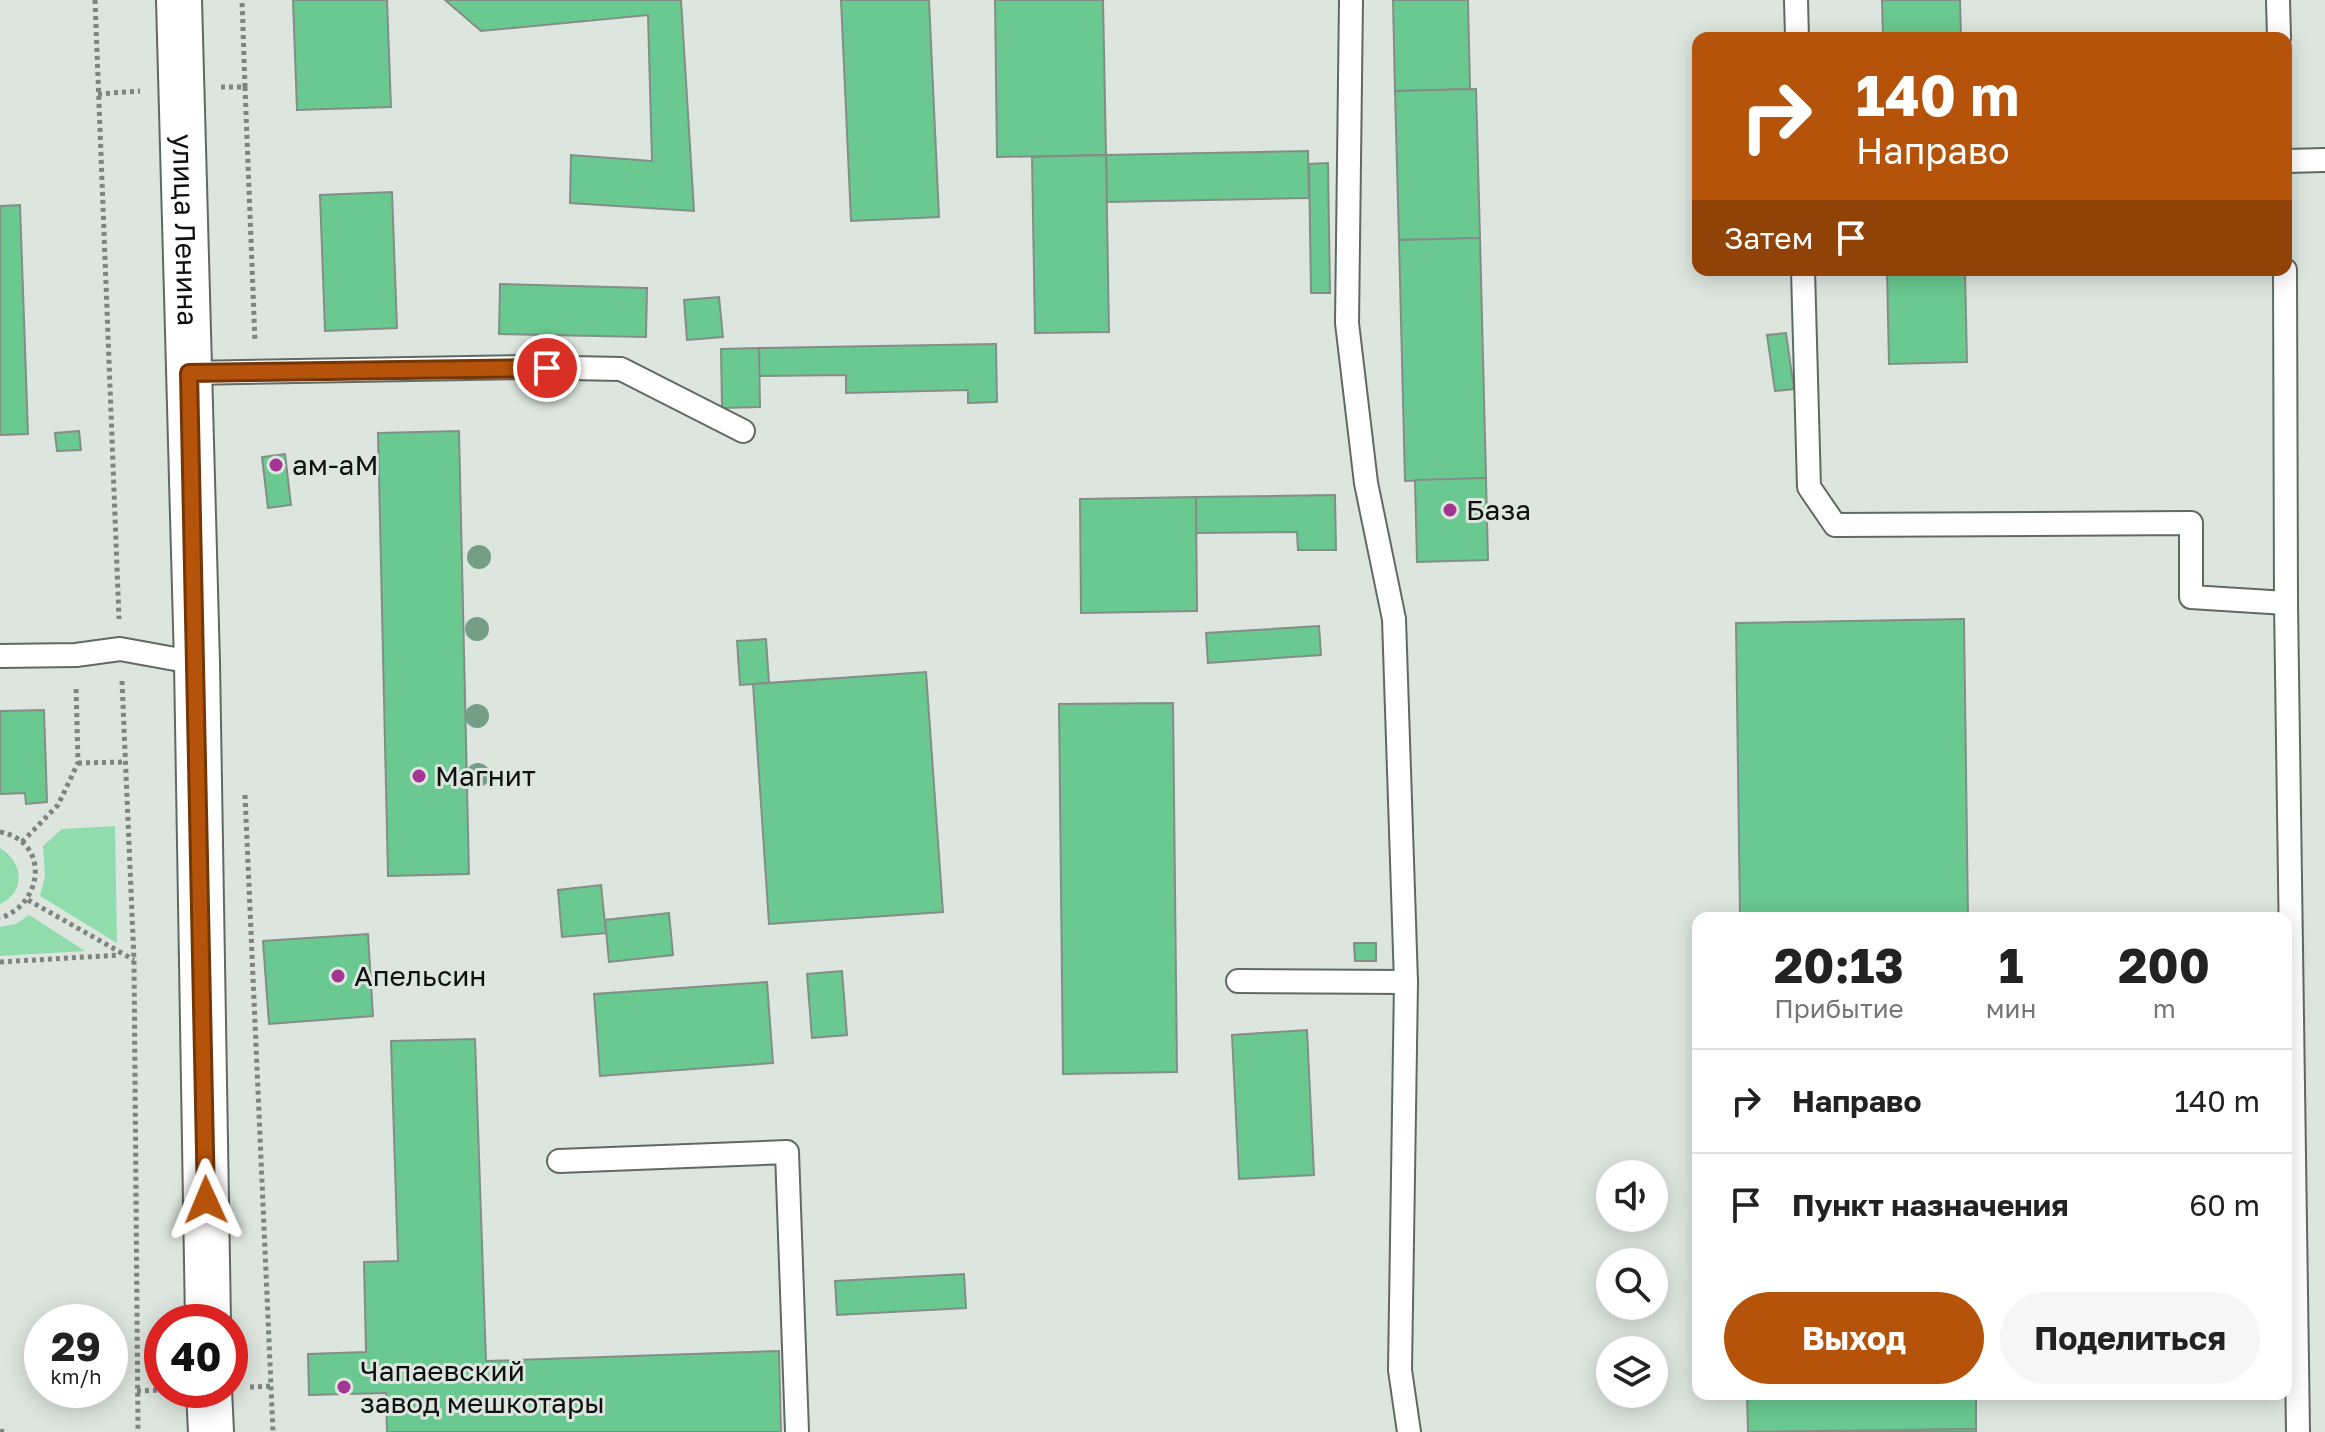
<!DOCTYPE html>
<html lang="ru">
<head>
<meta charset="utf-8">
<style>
	:root { --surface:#fff; --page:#f6f6f6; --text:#222; --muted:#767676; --line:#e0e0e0; --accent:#b45309 }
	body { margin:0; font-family:"Golos Text",sans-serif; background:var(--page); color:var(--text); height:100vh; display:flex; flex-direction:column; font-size:30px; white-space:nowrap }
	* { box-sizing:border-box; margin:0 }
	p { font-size:26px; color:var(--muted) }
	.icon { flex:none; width:44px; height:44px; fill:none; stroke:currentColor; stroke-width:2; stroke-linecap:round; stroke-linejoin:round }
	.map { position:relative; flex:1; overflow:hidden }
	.side { position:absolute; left:1692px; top:912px; width:600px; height:488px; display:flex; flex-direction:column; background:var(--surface); border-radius:16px; box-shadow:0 4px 20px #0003 }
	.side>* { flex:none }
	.guide { position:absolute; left:1692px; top:32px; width:600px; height:244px; border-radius:16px; box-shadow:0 4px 20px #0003; background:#b45309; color:#fff; overflow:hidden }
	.fabs { position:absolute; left:1596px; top:1160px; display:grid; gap:16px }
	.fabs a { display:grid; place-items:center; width:72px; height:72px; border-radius:50%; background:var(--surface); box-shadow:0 4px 20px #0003; font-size:40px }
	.speed { position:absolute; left:24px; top:1304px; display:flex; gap:16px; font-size:40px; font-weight:700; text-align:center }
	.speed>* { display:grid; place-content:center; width:104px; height:104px; border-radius:50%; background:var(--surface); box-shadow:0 4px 20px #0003; line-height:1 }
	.speed small { font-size:20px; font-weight:400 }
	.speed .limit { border:12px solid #d22; background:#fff; color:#111 }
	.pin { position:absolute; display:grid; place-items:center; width:68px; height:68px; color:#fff; margin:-34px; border:4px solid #fff; border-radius:50%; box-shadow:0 2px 8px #0007 }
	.me { position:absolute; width:88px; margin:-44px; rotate:359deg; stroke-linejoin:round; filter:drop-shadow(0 0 6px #0008) }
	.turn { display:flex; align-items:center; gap:28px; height:168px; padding:0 32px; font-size:36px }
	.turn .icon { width:104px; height:104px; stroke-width:2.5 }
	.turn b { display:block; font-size:56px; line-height:68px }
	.then { display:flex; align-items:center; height:76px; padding:0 32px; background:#0003; gap:16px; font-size:30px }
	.eta { display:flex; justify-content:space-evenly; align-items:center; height:136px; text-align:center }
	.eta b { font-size:48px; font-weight:700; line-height:56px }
	.cta { display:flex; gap:16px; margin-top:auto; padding:16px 32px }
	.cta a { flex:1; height:92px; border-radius:48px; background:var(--accent); color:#fff; font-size:32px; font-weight:700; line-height:92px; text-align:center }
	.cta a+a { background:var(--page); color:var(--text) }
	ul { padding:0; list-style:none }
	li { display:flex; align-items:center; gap:24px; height:104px; padding:0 32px; border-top:2px solid var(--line) }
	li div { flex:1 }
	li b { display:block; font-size:30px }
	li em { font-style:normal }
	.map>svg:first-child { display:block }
	.green { fill:#91dcac }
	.building { fill:#6ac990; stroke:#858d87; stroke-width:2 }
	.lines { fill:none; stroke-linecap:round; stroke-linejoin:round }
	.service-casing { stroke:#616963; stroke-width:26 }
	.tertiary-casing { stroke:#616963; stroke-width:48 }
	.path { stroke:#7e8581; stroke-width:5; stroke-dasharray:4 4; stroke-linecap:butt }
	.service { stroke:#fff; stroke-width:22 }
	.tertiary { stroke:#fff; stroke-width:44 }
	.tree { fill:#749e86 }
	.route-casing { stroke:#753606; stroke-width:20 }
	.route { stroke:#b45309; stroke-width:14 }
	.poi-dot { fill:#a53592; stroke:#dce6df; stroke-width:3 }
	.labels { text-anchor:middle; stroke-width:6; stroke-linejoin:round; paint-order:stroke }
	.street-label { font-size:28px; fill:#0e110f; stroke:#dce6df }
	.poi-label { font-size:28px; fill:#0e110f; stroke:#dce6df; text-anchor:start }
</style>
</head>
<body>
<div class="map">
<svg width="2325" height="1432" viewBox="0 0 2325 1432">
	<rect width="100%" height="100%" fill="#dce6df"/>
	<g class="green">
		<path d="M115 826 117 943 40 896 45 876 43 846 62 829Z"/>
		<path d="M0 848C23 862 27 891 0 904Z"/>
		<path d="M29 915 85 951 0 956V927L16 924Z"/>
	</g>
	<g class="building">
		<path d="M293 0H387L391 107 297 110Z"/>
		<path d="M445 0H681L694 211 570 203 571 155 652 161 648 15 481 31Z"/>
		<path d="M841 0H929L939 217 851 221Z"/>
		<path d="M995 0H1103L1106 155 997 157Z"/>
		<path d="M1393 0H1468L1470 89 1395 91Z"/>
		<path d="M1882 0H1960L1961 38H1883Z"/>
		<path d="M1476 89 1480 238 1399 240 1395 91Z"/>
		<path d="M1308 151 1309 198 1107 202 1106 155Z"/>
		<path d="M1106 155 1109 332 1035 333 1032 157Z"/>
		<path d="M1328 163 1330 293H1311L1309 164Z"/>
		<path d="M392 192 397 328 325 331 320 195Z"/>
		<path d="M20 205 28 434 0 435V206Z"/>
		<path d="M1480 238 1486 478 1405 481 1399 240Z"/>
		<path d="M1887 270H1965L1967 362 1889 364Z"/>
		<path d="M500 284 647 288 646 337 499 334Z"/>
		<path d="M719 297 723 337 687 340 684 300Z"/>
		<path d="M1786 333 1794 389 1775 391 1767 335Z"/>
		<path d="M996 344 997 402 968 403V390L846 393V375L759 376V348Z"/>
		<path d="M759 348 760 407 722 408 721 349Z"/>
		<path d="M79 431 81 450 57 451 55 433Z"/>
		<path d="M459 431 469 874 388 876 378 433Z"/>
		<path d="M285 454 291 505 268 508 262 457Z"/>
		<path d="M1486 478 1488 560 1417 562 1415 480Z"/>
		<path d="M1335 495 1336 550H1298L1297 532 1196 533V497Z"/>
		<path d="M1196 497 1197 611 1081 613 1080 499Z"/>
		<path d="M1964 619 1968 918H1740L1736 623Z"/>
		<path d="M1319 626 1321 655 1208 663 1206 633Z"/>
		<path d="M766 639 769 683 740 685 737 641Z"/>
		<path d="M926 672 943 912 769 924 753 684Z"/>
		<path d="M1173 703 1177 1072 1063 1074 1059 704Z"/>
		<path d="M44 710 47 802 26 804 25 793 0 794V711Z"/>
		<path d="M601 885 606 933 562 937 558 890Z"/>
		<path d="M669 913 673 955 609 962 605 920Z"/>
		<path d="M368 934 373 1016 269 1024 263 941Z"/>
		<path d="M1354 943H1376V961H1355Z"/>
		<path d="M842 971 847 1035 812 1038 807 974Z"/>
		<path d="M767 982 773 1063 600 1076 594 994Z"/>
		<path d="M1307 1030 1314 1175 1239 1179 1232 1035Z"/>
		<path d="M475 1039 486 1361 779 1351 781 1432H387L386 1393 309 1395 308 1354 366 1352 364 1262 398 1261 391 1041Z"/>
		<path d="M964 1274 966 1308 837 1315 835 1281Z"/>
		<path d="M1747 1394H1976V1429L1748 1432Z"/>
		<path d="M1976 1429V1432H1806Z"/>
	</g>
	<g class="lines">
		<defs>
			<g id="service">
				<path d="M1351 0 1347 323 1366 483 1394 619 1406 982 1400 1370 1409 1432"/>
				<path d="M1796 0 1797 38"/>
				<path d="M2278 0 2279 38"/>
				<path d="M2286 161 2325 160"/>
				<path d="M1803 270 1809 487 1835 525 2191 523V597L2286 603 2298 1432"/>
				<path d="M2285 270 2286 603"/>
				<path d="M189 373 522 367 621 369 743 431"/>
				<path d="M0 656 76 655 120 649 197 663"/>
				<path d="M1238 981 1406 982"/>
				<path d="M559 1161 787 1152 797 1432"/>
			</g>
			<g id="tertiary">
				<path id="s1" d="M179 0 197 663 208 1322"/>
				<path d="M209 1390 211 1432"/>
			</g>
		</defs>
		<use href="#service" class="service-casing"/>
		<use href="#tertiary" class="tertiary-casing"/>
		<g class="path">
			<path d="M95 0 119 619"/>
			<path d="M221 87H245L242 0"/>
			<path d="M245 87 255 342"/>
			<path d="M98 94 140 91"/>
			<path d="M122 681 134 960 138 1432"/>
			<path d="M78 763 126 762"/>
			<path d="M245 795 273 1432"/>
			<path d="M0 832C50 841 44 904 0 918"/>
			<path d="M22 842 58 805 78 763 76 686"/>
			<path d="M28 900 134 960"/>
			<path d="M0 962 120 955"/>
			<path d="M250 1387 273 1386"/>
			<path d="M137 1391 162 1390"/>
			<path d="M0 1431 4 1432"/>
		</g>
		<use href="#service" class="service"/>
		<use href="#tertiary" class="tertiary"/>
	</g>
	<g class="tree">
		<circle cx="479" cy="557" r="12"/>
		<circle cx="477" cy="629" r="12"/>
		<circle cx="477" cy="716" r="12"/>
		<circle cx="478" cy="775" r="12"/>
	</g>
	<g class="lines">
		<defs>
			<path id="route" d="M206 1200 189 373 547 368"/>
		</defs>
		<use href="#route" class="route-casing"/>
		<use href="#route" class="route"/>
	</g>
	<g class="poi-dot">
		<circle cx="276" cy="465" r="8"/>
		<circle cx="1450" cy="510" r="8"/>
		<circle cx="419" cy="776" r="8"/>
		<circle cx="338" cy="976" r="8"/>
		<circle cx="344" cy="1387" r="8"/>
	</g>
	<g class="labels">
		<g class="street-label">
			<text dy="10" stroke="none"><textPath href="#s1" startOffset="230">улица Ленина</textPath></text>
		</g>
		<g class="poi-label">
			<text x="292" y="475">ам-аМ</text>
			<text x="1466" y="520">База</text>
			<text x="435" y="786">Магнит</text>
			<text x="354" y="986">Апельсин</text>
			<text x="360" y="1381">Чапаевский<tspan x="360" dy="32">завод мешкотары</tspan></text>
		</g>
	</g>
</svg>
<div class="fabs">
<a><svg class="icon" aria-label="sound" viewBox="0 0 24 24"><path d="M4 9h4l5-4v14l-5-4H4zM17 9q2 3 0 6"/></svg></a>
<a><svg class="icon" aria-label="search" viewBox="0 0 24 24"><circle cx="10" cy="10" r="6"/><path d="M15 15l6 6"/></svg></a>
<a><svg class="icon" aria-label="layers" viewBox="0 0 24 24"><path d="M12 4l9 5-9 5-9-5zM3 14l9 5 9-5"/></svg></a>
</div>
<div class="speed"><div>29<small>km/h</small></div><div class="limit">40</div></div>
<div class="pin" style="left:547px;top:368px;background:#d93025"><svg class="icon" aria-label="arrive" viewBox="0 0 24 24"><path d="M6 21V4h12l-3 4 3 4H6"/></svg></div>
<svg class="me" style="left:206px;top:1200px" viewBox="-20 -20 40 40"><path d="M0-17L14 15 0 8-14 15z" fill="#b45309" stroke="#fff" stroke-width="4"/></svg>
<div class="guide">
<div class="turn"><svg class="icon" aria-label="right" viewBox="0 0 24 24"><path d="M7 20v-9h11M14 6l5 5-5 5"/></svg><div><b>140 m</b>Направо</div></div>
<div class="then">Затем<svg class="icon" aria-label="arrive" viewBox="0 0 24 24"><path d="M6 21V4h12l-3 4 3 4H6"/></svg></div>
</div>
<section class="side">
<div class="eta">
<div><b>20:13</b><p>Прибытие</p></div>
<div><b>1</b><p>мин</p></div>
<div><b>200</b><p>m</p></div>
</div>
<ul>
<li><svg class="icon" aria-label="right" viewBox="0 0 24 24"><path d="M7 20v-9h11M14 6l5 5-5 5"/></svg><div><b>Направо</b></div><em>140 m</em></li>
<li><svg class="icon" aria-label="arrive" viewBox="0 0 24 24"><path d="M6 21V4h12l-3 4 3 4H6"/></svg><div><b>Пункт назначения</b></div><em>60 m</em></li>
</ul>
<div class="cta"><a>Выход</a><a>Поделиться</a></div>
</section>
</div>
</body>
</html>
